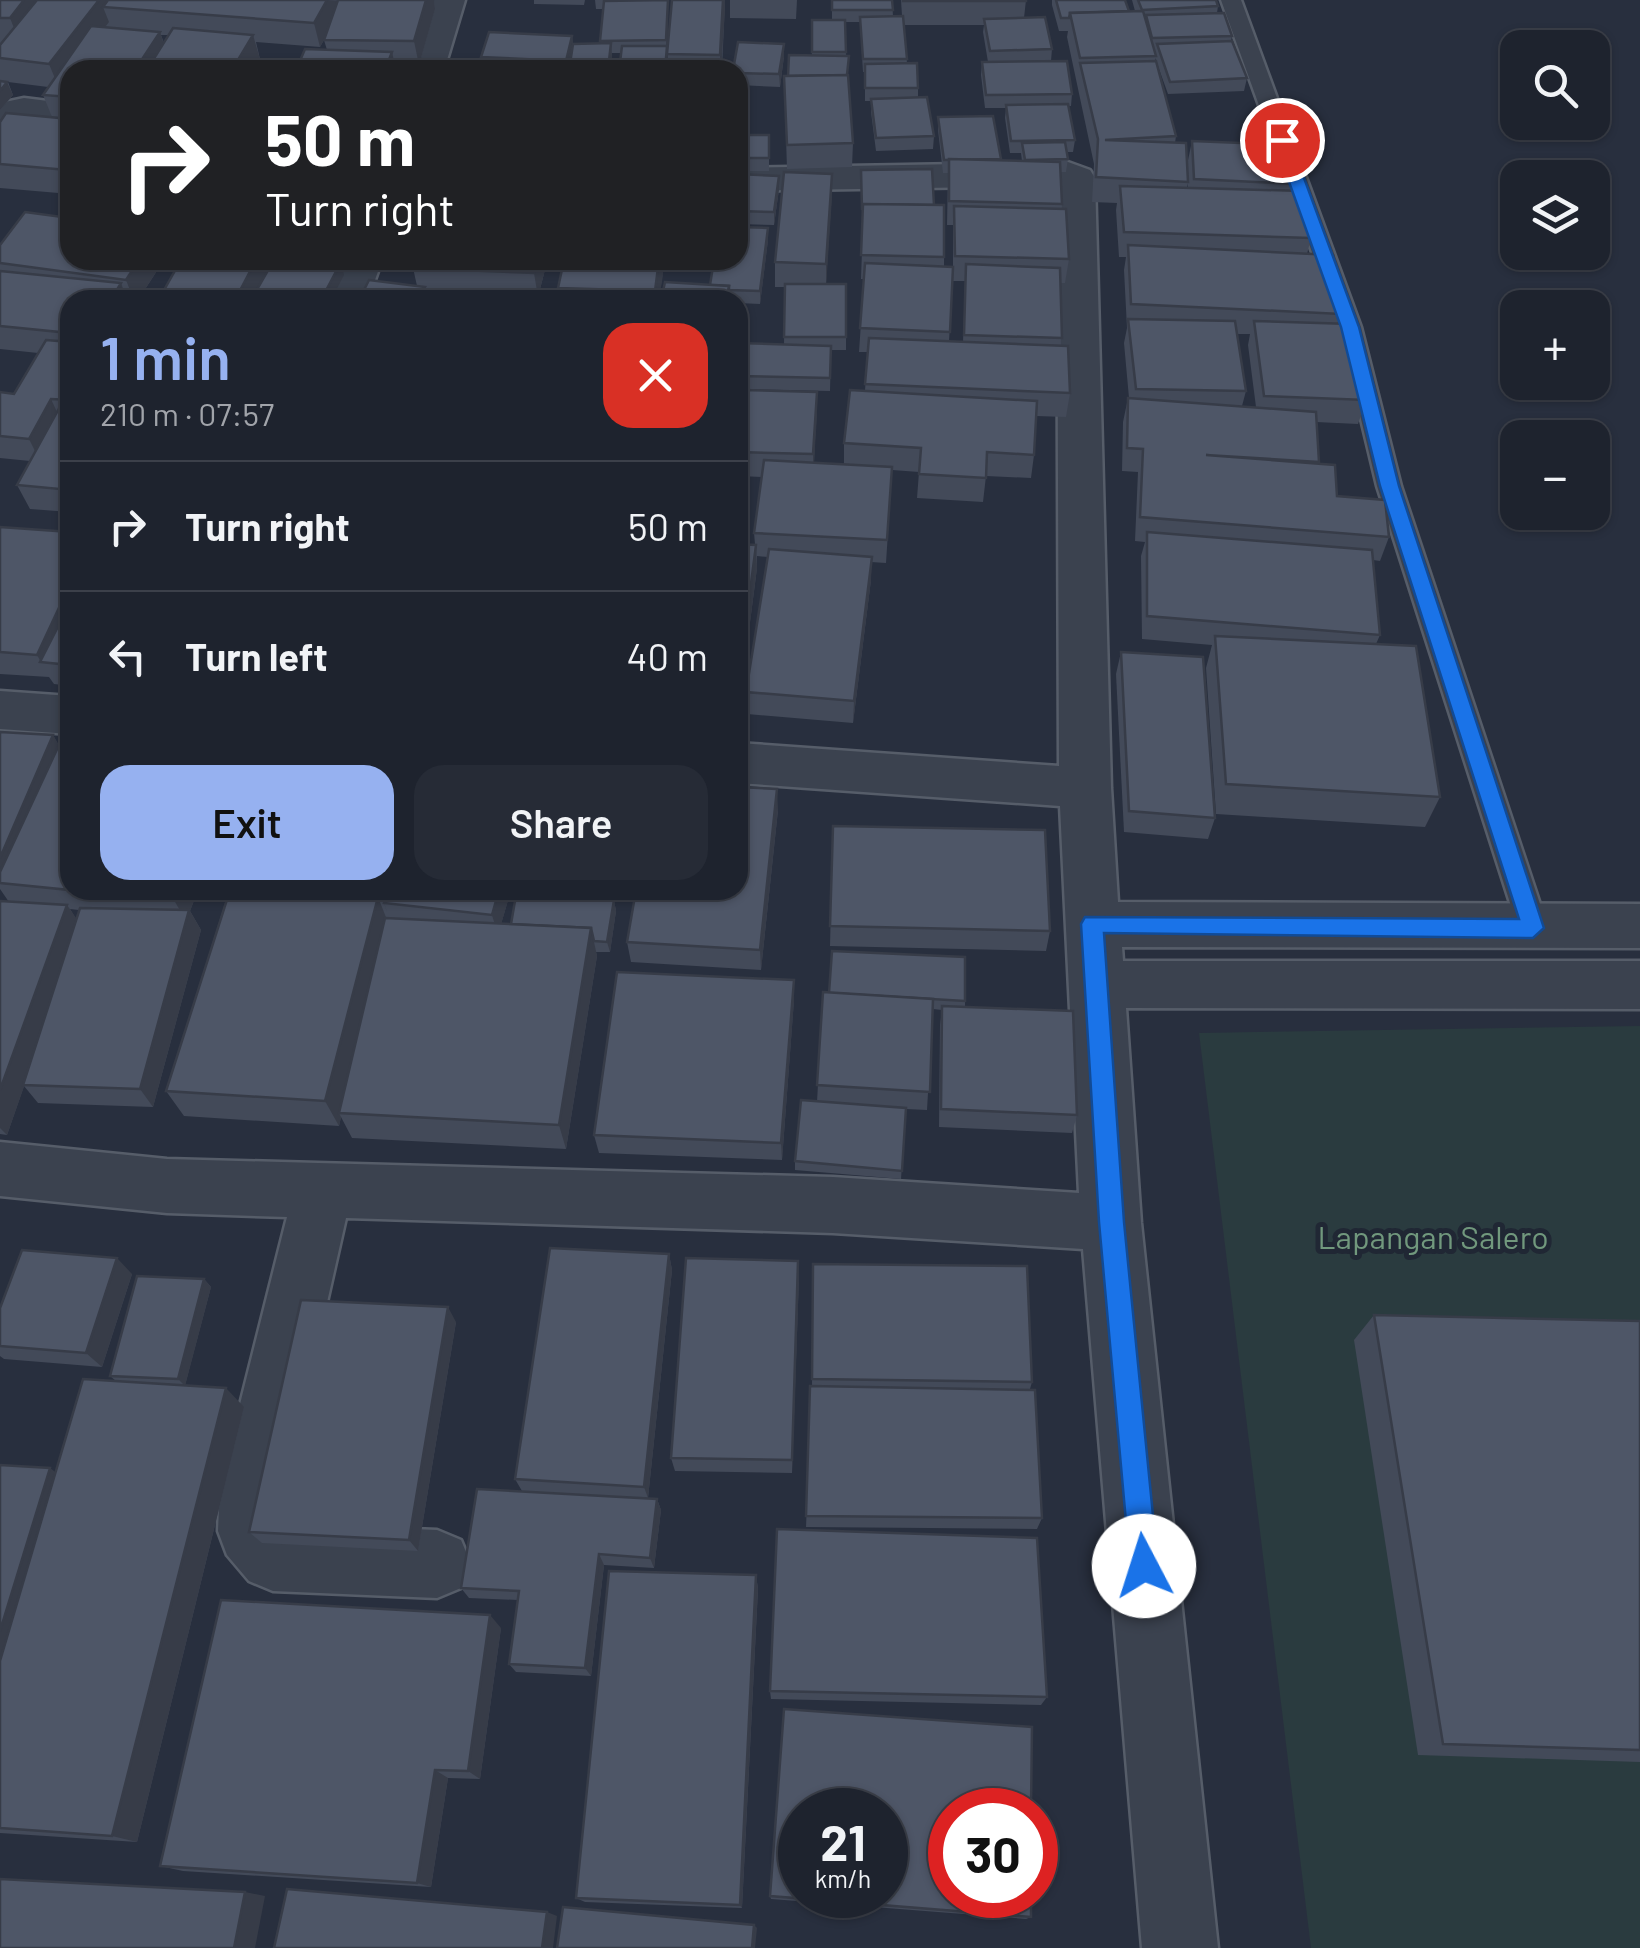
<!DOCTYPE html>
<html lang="en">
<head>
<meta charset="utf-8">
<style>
	:root { --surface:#1e232e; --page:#262b36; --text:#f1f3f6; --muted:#a1a4aa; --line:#3c404a; --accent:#96b1f0 }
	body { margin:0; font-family:Barlow,sans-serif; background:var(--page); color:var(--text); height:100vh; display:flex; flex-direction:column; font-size:38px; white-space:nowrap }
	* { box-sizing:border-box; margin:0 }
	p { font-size:32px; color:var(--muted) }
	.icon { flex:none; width:55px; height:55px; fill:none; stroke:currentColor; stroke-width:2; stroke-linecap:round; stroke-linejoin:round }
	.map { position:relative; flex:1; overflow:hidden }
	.details { position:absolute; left:60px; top:290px; width:688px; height:610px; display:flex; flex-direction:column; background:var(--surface); border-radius:30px; box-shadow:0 2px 8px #0004,0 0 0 2px var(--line) }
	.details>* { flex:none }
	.hud { position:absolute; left:60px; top:60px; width:688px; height:210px; border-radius:30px; box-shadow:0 2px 8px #0004,0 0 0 2px var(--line); background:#202124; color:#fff; overflow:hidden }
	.tools { position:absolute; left:1500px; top:30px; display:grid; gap:20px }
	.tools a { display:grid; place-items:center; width:110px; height:110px; border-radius:20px; background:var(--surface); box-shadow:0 2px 8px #0004,0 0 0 2px var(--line); font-size:50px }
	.speed { position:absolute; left:778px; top:1788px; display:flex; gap:20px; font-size:50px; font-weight:700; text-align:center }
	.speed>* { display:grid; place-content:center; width:130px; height:130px; border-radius:50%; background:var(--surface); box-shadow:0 2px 8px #0004,0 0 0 2px var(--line); line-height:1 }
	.speed small { font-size:25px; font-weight:400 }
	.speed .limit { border:15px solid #d22; background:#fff; color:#111 }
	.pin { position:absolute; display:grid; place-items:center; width:85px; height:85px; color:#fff; margin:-42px; border:5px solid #fff; border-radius:50%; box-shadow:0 2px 10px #0007 }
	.me { position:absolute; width:110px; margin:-55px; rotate:355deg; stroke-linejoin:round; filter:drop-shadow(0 0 8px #0008) }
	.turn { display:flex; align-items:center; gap:35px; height:210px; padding:0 40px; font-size:45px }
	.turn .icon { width:130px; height:130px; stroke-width:2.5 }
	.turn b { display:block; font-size:70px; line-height:85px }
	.round { display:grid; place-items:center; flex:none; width:105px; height:105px; border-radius:30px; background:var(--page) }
	.head { display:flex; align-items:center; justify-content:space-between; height:170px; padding:0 40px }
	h1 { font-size:60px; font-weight:600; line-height:75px; color:var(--accent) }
	.primary-button { display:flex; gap:20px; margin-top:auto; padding:20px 40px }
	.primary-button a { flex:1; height:115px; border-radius:30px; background:var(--accent); color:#111; font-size:40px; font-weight:600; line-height:115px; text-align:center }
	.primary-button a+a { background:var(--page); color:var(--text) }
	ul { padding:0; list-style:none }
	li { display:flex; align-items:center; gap:30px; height:130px; padding:0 40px; border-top:2px solid var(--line) }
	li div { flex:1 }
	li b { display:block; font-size:38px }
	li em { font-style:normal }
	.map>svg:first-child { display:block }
	.green { fill:#2a3b3f }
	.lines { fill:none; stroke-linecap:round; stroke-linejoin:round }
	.service-casing { stroke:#565d69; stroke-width:5 }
	.minor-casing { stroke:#565d69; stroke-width:5 }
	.service { fill:#3b424f; fill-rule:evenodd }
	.minor { fill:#3b424f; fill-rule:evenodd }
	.wall { fill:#434a59; fill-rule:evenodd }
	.shaded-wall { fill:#373c48 }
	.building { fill:#4e5667; stroke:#373c48; stroke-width:2.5; fill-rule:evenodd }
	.route { fill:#1a73e8; stroke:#114b97; stroke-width:2.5 }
	.labels { text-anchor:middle; stroke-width:10; stroke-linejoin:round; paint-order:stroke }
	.park-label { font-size:32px; fill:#71987d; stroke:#202734 }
</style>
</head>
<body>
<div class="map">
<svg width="1640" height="1948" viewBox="0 0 1640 1948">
	<rect width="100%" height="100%" fill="#282f3e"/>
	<path class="green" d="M1640 1026V1948H1311L1199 1033Z"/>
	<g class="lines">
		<defs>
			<path id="service" d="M1221 0H1241L1361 327 1401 486 1548 928 1543 937 1533 940 1523 937 1518 928 1377 486 1339 327Z"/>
			<g id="minor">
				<path d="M431 0H465L444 70H408Z"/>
				<path d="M24 98 64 103 70 111 64 119 23 120 0 131V103Z"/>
				<path d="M1068 162 1090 170 1095 178 1111 788 1118 902 1640 904V948L1122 947 1123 961H1640V1009L1126 1008 1141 1223 1218 1948H1142L1083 1249 833 1233 346 1218 286 1484 285 1519 289 1524 437 1530 461 1540 471 1564 461 1588 437 1598 273 1591 249 1581 227 1555 218 1531 220 1484 287 1217 167 1213 0 1196V1142L167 1159 833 1177 1079 1193 1060 806 738 783V743L1059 766 1057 186 738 191V168Z"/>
				<path d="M342 260H382L368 300H326Z"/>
				<path d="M0 691 70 696V734L0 729Z"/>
			</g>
		</defs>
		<use href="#service" class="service-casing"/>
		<use href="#minor" class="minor-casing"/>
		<use href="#service" class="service"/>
		<use href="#minor" class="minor"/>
	</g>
	<g class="wall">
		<path d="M0 0H434L435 9 419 65H394L396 70H296L327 50 324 40 320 47 256 42 260 59 254 70H70V194L0 188V122L52 117 43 95 48 87 8 82 13 95 0 110ZM161 35H169L164 43Z"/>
		<path d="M534 0H585L584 5 534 4Z"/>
		<path d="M595 0H668V50L672 0H725L722 70H668V63L667 70H619L621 53H612L611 70 570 62 568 70H476L483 67 481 57 572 36 573 44 600 43 603 9H596Z"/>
		<path d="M730 0H797L796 19 730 18Z"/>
		<path d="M832 0H892L893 16H902L901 0H1026L1024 18 1052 49 1051 61 1072 94 1071 106H1069L1075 140 1073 152H1067L1068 159 1066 172H1060L1062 209 1069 259 1065 283H1060L1061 346 1070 393 1066 417 1036 416 1034 455 1031 478 986 476 983 502 917 498 919 472 892 470 886 563 871 562V580L853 723 747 714 746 692 768 557 757 556V568L738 716V544H755L754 533 762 477 738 476V425L817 392 814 463 844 464V443L865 390 868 352H859L864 279H861L863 222 861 170 934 205 944 257V267H953V225H947L948 173H943L938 130V117L1001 159V161H1022L1021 153H1010L1005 118 1006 108H985L981 75 982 62H988L983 32 984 25H904L907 63 918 88V97L934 136 933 149 876 151 871 112V101H865V72H863L860 22H845L846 56 853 143 852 167 787 169 784 76H788L812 55V20H832ZM953 275V281H965L963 342 949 341Z"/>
		<path d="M1052 0H1125L1129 11H1135L1132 0H1216L1218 6 1217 13 1232 36 1231 41 1247 78 1244 91 1168 94 1155 58V61L1176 136 1175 143 1188 182 1187 188H1188L1187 165 1192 141 1297 184 1295 191 1311 238 1307 254 1341 314 1338 323 1366 400 1358 424 1316 422 1318 464 1337 496 1389 537 1380 561 1373 560 1380 635 1376 644 1440 797 1425 827 1216 814 1206 668 1212 645 1142 639 1141 556 1145 542 1135 541 1138 472 1122 471 1123 422 1128 398H1129L1124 343 1127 328 1124 270 1126 257H1119L1116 210 1117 203 1092 202 1094 164 1067 37 1068 31H1059L1052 5ZM1237 334H1250L1248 345 1256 407 1242 406 1246 391Z"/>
		<path d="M784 44V56L780 87 738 85V70Z"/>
		<rect x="738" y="135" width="31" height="36"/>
		<path d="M738 174 779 176V189L774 225 738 224Z"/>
		<path d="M832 174 826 284 846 337V350H831L830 391 738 389V343L784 344 785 287H775V262Z"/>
		<path d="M768 240 760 304 738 303V300H661L710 285Z"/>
		<path d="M0 245 70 260H164L138 300H70V512L30 509 17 485 30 461 0 458V392L14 394 38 353 0 349Z"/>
		<path d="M558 260H670L667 271H663L659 300H560L558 288 563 263H559Z"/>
		<path d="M547 262 538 297H534V300L426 293 428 300 417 286 413 268Z"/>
		<path d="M0 527 70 532V686L54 684 49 677 0 674Z"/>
		<path d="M1121 652 1215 818 1208 839 1124 832 1116 674Z"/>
		<path d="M0 732 53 735 59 746 198 890 190 911 201 930 153 1107 38 1103 24 1086 7 1135 0 1134V901L9 902 0 889ZM70 909 79 910 76 919Z"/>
		<path d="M778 810 761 970 631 962 627 942Z"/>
		<path d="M833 826 1050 931 1046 951 830 946Z"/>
		<path d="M229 890H511L501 924H511L614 900 616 911 610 952H596L597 956 566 1149 352 1138 341 1117 339 1126 184 1116 166 1091Z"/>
		<path d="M559 890H616L615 893Z"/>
		<path d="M794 980V1000L782 1160 599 1153 594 1135Z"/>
		<path d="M823 992 965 1001V1007L1077 1115 1072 1133 939 1127 940 1025 942 1010 933 1009 927 1110 906 1109 901 1179 795 1170V1161L817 1102Z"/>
		<path d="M669 1254 672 1270 648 1498 657 1499 661 1510 654 1568 604 1565 591 1676 516 1672 509 1664 518 1600 469 1598 461 1588 522 1491 515 1479Z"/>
		<path d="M813 1264 1032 1382 1030 1389 1042 1518 1037 1529 806 1527 812 1386Z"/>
		<path d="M132 1274 102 1367 4 1359 0 1356V1308Z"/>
		<path d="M799 1277 792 1473 675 1471 671 1458Z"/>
		<path d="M204 1279 211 1287 185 1385 244 1407 137 1842 0 1833V1465L56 1473 116 1381 110 1376Z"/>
		<path d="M1374 1315 1640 1321V1762L1418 1755 1354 1340Z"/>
		<path d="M456 1322 418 1551 262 1543 249 1532Z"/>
		<path d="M756 1575 758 1589 742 1908 585 1902 576 1898Z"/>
		<path d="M501 1628 480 1779 448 1778 431 1887 183 1871 160 1866Z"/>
		<path d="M770 1691 1047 1697 1041 1705 771 1699Z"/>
		<path d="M770 1896 1031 1917 1026 1919 771 1899Z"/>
	</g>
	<g class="shaded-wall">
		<path d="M24 0H52L20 43 10 18Z"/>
		<path d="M99 0H120L103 7 109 22 59 88 49 64Z"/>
		<path d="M327 0 345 1 320 47 314 23Z"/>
		<path d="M426 0H434L435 9 419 65 414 41Z"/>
		<path d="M668 0V63L667 70H665Z"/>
		<path d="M723 0H725V11L721 70 720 55Z"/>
		<path d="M160 32 168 57 148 68V70H135Z"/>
		<path d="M253 35 260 59 254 70H232Z"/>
		<path d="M572 36 574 48 568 70H567L566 61Z"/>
		<path d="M611 43 612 56 611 70H608Z"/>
		<path d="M784 44V56L780 87 779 74Z"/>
		<path d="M392 52 396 70H385Z"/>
		<path d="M7 82 13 95 0 110V91Z"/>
		<path d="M832 174V198L826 288V264Z"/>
		<path d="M779 176V189L774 225V212Z"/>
		<path d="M768 228V240L760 304V291Z"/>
		<path d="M139 260H164L138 300H134L126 280Z"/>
		<path d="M256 260H272L274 266 256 300H235Z"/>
		<path d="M537 260H546L547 262 538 297 534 273Z"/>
		<path d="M659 260H662L663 275 659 300H656L655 291Z"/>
		<path d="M341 262 344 275 331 300H321Z"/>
		<path d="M121 283 127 300H111Z"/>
		<path d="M425 287 428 300H418Z"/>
		<path d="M817 392V416L813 478V454Z"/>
		<path d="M51 399 62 423 41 463 29 439Z"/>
		<path d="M756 545 757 568 738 716V684Z"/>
		<path d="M872 557 871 580 853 723 854 701Z"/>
		<path d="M70 584V633L41 662 37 655Z"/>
		<path d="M53 735 66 757 0 873V858Z"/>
		<path d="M777 789 778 810 761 970 760 950Z"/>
		<path d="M178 890H198L190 911 201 930 153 1107 140 1089 186 921 174 900Z"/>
		<path d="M380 890H392L384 903 387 912Z"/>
		<path d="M499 890H511L498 935 492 915Z"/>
		<path d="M378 897 389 925 339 1113 341 1117 339 1126 325 1101Z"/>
		<path d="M614 900 616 911 610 952 607 942Z"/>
		<path d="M67 905 81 925 7 1135 0 1128V1090Z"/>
		<path d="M591 928 597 956 566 1149 559 1125Z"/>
		<path d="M794 980V1000L782 1160 781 1143Z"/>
		<path d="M669 1254 672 1270 648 1498 644 1487Z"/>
		<path d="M117 1258 132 1274 102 1367 86 1353Z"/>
		<path d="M798 1261 799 1277 792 1473V1460Z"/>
		<path d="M204 1279 211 1287 185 1386 178 1379Z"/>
		<path d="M448 1307 456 1322 418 1551 409 1540Z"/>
		<path d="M226 1388 244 1407 137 1842 112 1836Z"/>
		<path d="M50 1468 67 1481 0 1685V1631Z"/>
		<path d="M657 1499 661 1510 654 1568 650 1558Z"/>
		<path d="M599 1554 604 1565 591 1676 585 1668Z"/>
		<path d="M756 1575 758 1589 742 1908 740 1905Z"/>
		<path d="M490 1615 501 1628 480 1779 468 1771Z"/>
		<path d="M435 1770 448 1778 431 1887 417 1883Z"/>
		<path d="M245 1892 265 1896 255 1948H234Z"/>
		<path d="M547 1912 557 1916 553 1948H542Z"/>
		<path d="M754 1925 757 1928 755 1948H752Z"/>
	</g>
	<g class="building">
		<path d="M0 0H24L10 18H0Z"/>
		<path d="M37 0H99L49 64 0 58V45Z"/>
		<path d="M108 0H327L314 23 103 7Z"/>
		<path d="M338 0H426L414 41 324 40Z"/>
		<path d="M668 0 666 40 600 41 604 1Z"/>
		<path d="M672 0H723L720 55 667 54Z"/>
		<path d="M832 0H892L893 10H832Z"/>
		<rect x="903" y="0" width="123" height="1"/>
		<path d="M1056 0H1125L1129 11 1070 13 1069 18H1061Z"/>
		<path d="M1138 0H1216L1218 6 1142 10Z"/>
		<path d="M1143 11 1156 56 1080 58 1070 13Z"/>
		<path d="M1224 13 1232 36 1152 38 1146 15Z"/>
		<path d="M903 16 907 59H863L860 17Z"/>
		<path d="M1045 17 1052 49 990 51 984 19Z"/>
		<path d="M812 20H845L846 52H812Z"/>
		<path d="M91 26 160 32 135 70H70V97L43 95Z"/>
		<path d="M173 28 253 35 232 70 148 68Z"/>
		<path d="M489 32 572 36 566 61 481 57Z"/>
		<path d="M1232 41 1247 78 1170 82 1157 44Z"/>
		<path d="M738 42 784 44 779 74 738 73V70H733Z"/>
		<path d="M611 43 608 70H569L573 44Z"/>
		<path d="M622 46H667L665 70H619Z"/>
		<path d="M305 49 392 52 385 70H296Z"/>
		<path d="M789 55 849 56 847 75 788 76Z"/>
		<path d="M1067 61 1072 94 986 95 982 62Z"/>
		<path d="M1156 61 1176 136 1105 140 1186 143 1188 182 1096 177 1098 139 1080 63Z"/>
		<path d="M917 63 918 88H865V64Z"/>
		<path d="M477 67 531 68 530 70H476Z"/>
		<path d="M848 75 853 143 787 145 784 76Z"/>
		<path d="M0 81 7 82 0 91Z"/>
		<path d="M927 97 934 136 876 138 871 99Z"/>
		<path d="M1068 104 1075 140 1011 141 1006 105Z"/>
		<path d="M6 113 70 119V166L67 170 0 164V122Z"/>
		<path d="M993 116 1001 159 944 160 938 117Z"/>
		<rect x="738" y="135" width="31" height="23"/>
		<path d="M1192 141 1292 145 1297 184 1194 179Z"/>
		<path d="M1065 142 1068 159 1025 160 1022 143Z"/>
		<path d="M949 159 1060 162 1062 204 949 201Z"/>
		<path d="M932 169 934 205 863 204V209H862L861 170Z"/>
		<path d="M784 172 832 174 826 264 775 262Z"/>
		<path d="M738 174 779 176 774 212 738 211Z"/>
		<path d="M1120 186 1302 191 1311 238 1124 232Z"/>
		<path d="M863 204 944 205V257L861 255Z"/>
		<path d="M954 206 1066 209 1069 259 955 256Z"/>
		<path d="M25 212 70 218V260H139L126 280 0 263V245Z"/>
		<path d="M738 227 768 228 760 291 729 290V286L710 285 714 260H738Z"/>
		<path d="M1128 245 1333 255 1341 314 1131 304Z"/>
		<path d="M181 260H256L235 300 159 299Z"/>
		<path d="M274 260H320L341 262 321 300H251Z"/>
		<path d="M415 260H537L534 273 413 268Z"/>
		<path d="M564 260H659L655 291 558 288Z"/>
		<path d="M865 263 953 267 950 332 860 328Z"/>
		<path d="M966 264 1060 268 1062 338 964 335Z"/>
		<path d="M0 271 121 283 111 300H70V333L0 326Z"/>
		<path d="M369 280 425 287 418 300H359Z"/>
		<path d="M665 282 729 286 726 300H661Z"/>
		<path d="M785 284H846V337H784Z"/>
		<path d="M451 292 533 295 532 300H449Z"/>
		<path d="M1128 319 1235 321 1246 391 1136 389Z"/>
		<path d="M1254 321 1351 324 1366 400 1264 396Z"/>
		<path d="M869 338 1068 346 1070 393 865 384Z"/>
		<path d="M46 340 70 342V400L51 399 29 439 0 436V392L14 394Z"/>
		<path d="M738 343 831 346 830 378 738 376Z"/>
		<path d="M741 390 817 392 813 454 738 452V425Z"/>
		<path d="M850 390 1037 401 1034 455 987 452 986 478 919 474 921 448 844 443Z"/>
		<path d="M1128 398 1316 412 1319 462 1206 455 1335 465 1337 496 1385 500 1389 537 1140 517 1143 449 1127 448Z"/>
		<path d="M62 403 70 404V490L17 485Z"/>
		<path d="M764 460 892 467 887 540 754 533Z"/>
		<path d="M0 527 70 532V584L37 655 0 652Z"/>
		<path d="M1147 532 1372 550 1380 635 1147 616Z"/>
		<path d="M738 544 756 545 738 684Z"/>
		<path d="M769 549 872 557 854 701 746 692Z"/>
		<path d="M70 603V665L40 662Z"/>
		<path d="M1215 636 1416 646 1440 797 1226 784Z"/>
		<path d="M1121 652 1203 657 1215 818 1129 811Z"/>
		<path d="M0 732 53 735 0 858Z"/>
		<path d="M59 745 70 746V890L0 883V872Z"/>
		<path d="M738 787 777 789 760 950 627 942 636 890H738Z"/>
		<path d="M833 826 1045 830 1050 931 830 926Z"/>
		<path d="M70 890H178L174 900Z"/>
		<path d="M230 890H262L378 897 325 1101 166 1091Z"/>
		<path d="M261 890H380L379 892Z"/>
		<path d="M388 890H499L492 915 384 903Z"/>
		<path d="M516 895 614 900 607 942 594 941 591 928 511 924Z"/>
		<path d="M0 901 67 905 0 1090Z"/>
		<path d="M80 908 189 910 140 1089 23 1085Z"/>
		<path d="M385 918 591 928 559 1125 339 1113Z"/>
		<path d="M832 951 965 957V1001L829 993Z"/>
		<path d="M617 972 794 980 781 1143 594 1135Z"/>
		<path d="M823 992 933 999 930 1092 817 1085Z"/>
		<path d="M942 1006 1073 1011 1077 1115 941 1109Z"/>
		<path d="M801 1100 906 1108 902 1171 795 1161Z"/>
		<path d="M550 1248 669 1254 644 1487 515 1479Z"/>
		<path d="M22 1250 117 1258 86 1353 0 1346V1308Z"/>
		<path d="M686 1258 798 1261 792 1460 671 1458Z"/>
		<path d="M813 1264 1027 1266 1032 1382 812 1379Z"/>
		<path d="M137 1276 204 1279 178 1379 110 1376Z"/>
		<path d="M301 1300 448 1307 409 1540 249 1532Z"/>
		<path d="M1374 1315 1640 1321V1750L1443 1744Z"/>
		<path d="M83 1379 226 1388 112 1836 0 1828V1661Z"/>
		<path d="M810 1386 1035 1390 1042 1518 806 1516Z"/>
		<path d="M0 1465 50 1468 0 1631Z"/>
		<path d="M477 1489 657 1499 650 1558 599 1554 585 1668 509 1664 519 1591 461 1588Z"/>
		<path d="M777 1529 1037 1538 1047 1697 770 1691Z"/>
		<path d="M609 1571 756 1575 740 1905 576 1898Z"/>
		<path d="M221 1600 490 1615 468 1771 435 1770 417 1883 160 1866Z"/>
		<path d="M784 1709 1032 1727 1031 1810H950V1895H1031V1917L770 1896ZM800 1810H885V1895H800Z"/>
		<path d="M0 1879 245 1892 234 1948H0Z"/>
		<path d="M287 1889 547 1912 542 1948H274Z"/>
		<path d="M563 1907 754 1925 752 1948H557Z"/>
	</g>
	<path class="route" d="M1282 135 1290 140 1359 327 1399 486 1544 928 1533 938 1104 933 1124 1222 1158 1566 1154 1576 1144 1580 1134 1576 1130 1566 1099 1222 1081 924 1085 917 1519 919 1380 486 1341 327 1274 140Z"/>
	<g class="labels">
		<g class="park-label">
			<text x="1433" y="1249">Lapangan Salero</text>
		</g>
	</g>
</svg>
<div class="tools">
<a><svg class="icon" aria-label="search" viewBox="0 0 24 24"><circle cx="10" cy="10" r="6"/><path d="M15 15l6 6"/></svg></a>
<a><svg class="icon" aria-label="layers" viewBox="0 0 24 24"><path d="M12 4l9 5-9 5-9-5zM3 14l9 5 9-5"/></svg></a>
<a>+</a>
<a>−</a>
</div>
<div class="speed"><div>21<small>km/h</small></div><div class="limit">30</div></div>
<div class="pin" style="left:1282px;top:140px;background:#d93025"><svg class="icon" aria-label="arrive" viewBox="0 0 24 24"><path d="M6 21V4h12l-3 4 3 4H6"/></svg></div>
<svg class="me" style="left:1144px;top:1566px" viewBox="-20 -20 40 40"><circle r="19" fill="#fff"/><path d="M0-13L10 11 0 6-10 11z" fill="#1a73e8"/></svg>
<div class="hud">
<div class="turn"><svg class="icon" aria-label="right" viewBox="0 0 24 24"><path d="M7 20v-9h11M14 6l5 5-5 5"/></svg><div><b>50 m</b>Turn right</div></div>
</div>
<section class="details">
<div class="head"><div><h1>1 min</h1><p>210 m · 07:57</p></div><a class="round" style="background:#d93025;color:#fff"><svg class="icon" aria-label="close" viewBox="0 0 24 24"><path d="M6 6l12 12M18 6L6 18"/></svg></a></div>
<ul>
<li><svg class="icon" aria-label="right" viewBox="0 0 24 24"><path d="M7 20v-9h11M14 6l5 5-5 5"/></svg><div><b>Turn right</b></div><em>50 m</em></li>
<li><svg class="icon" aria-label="left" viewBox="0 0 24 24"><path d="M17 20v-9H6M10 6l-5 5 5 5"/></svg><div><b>Turn left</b></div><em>40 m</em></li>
</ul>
<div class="primary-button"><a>Exit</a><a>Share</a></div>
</section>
</div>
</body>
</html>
